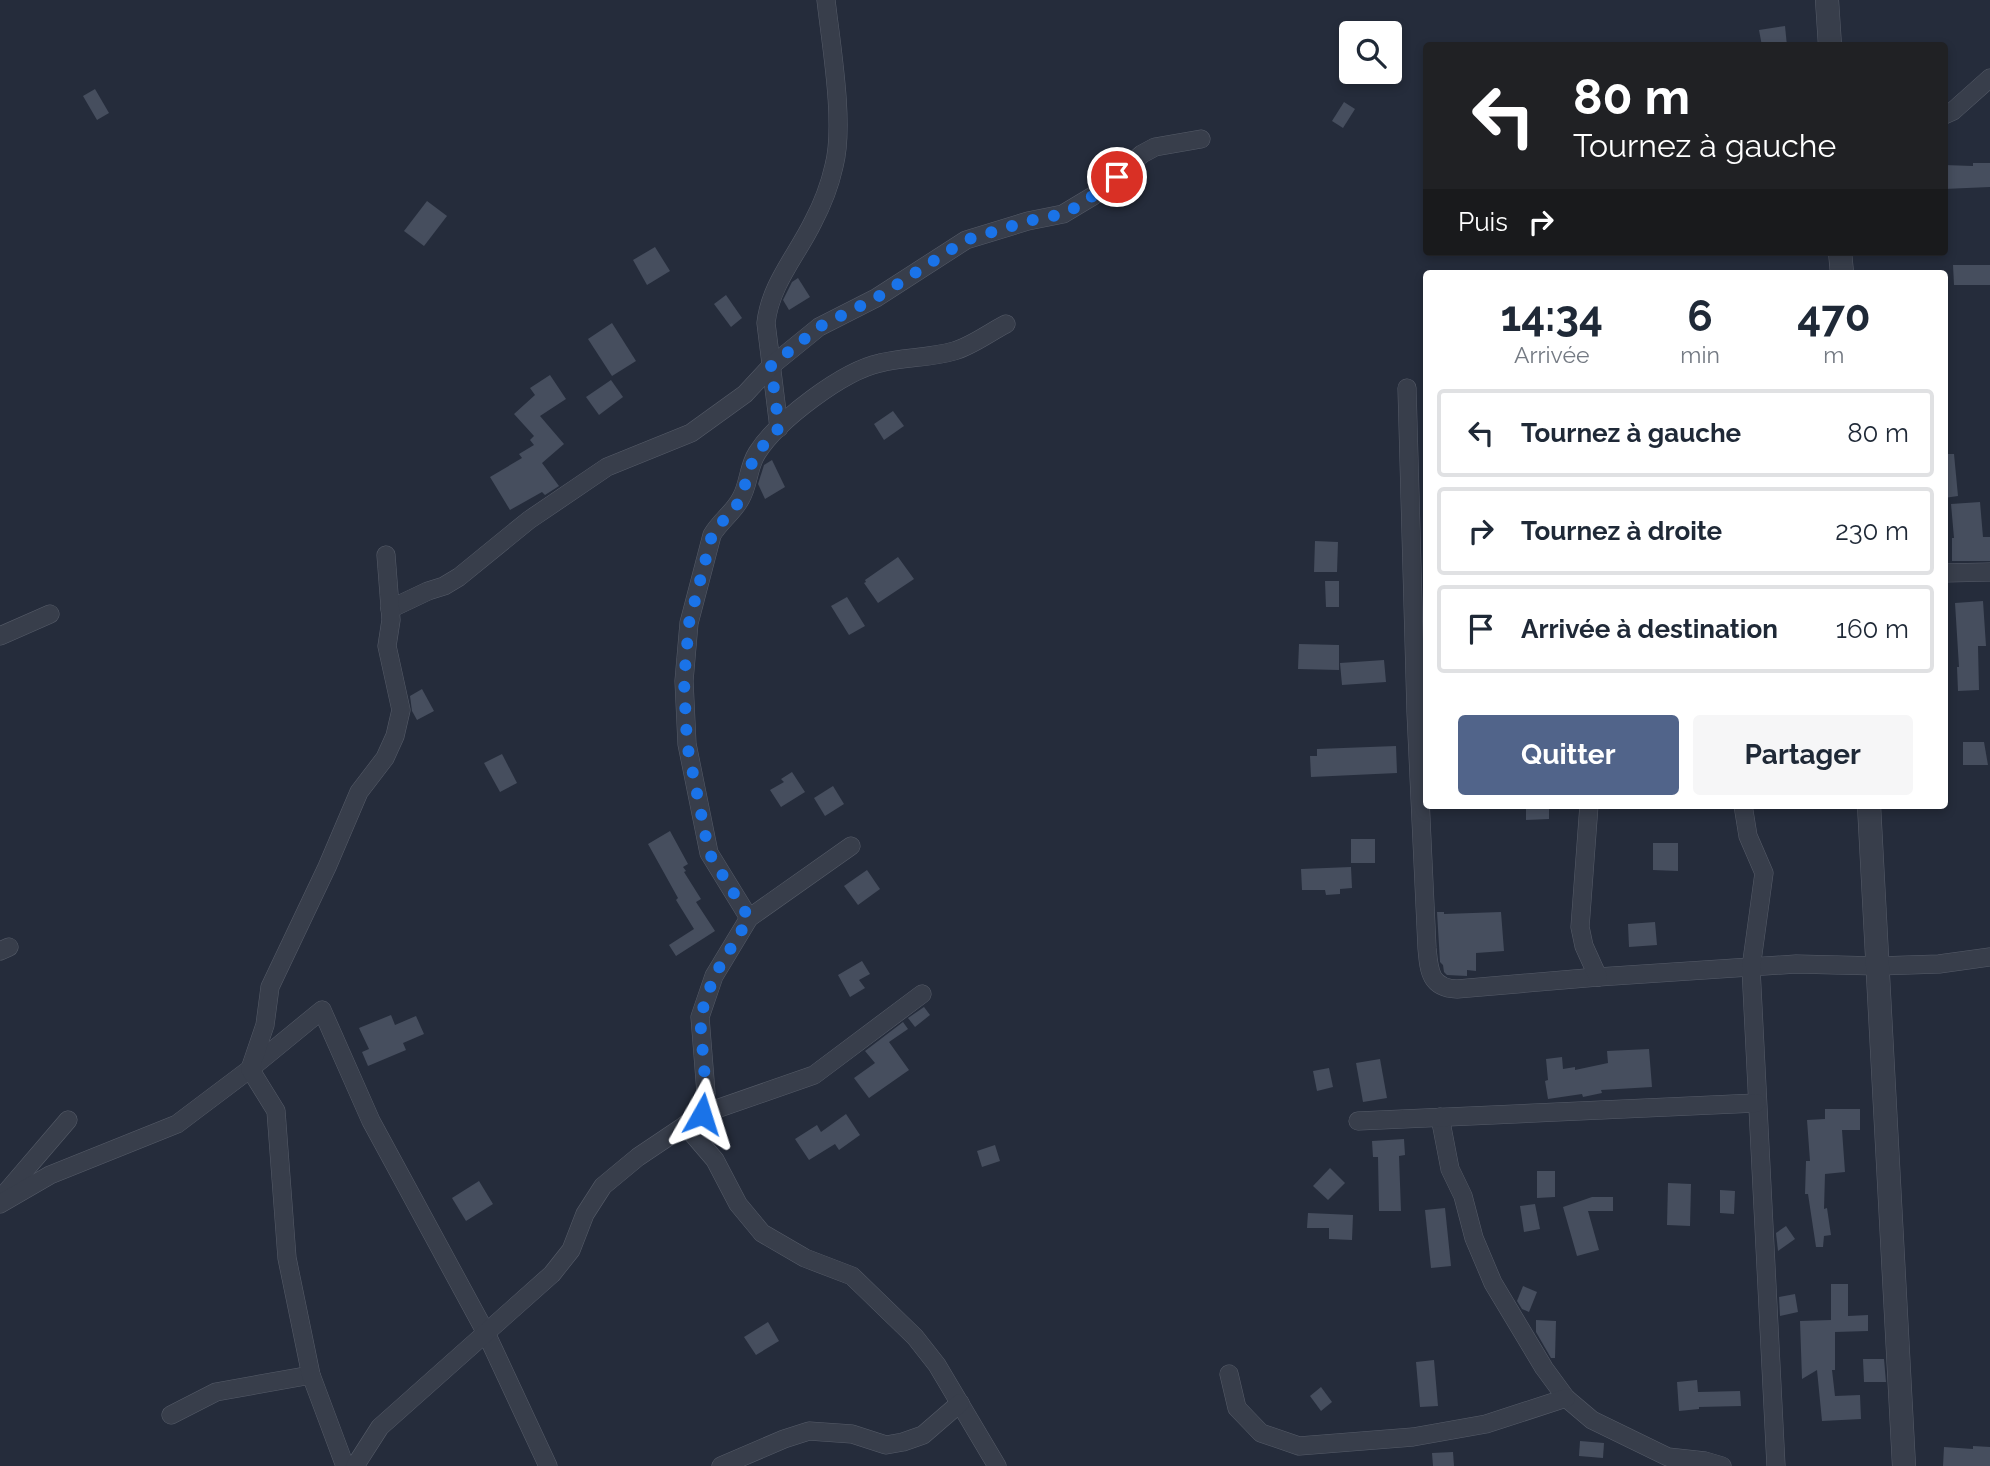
<!DOCTYPE html>
<html lang="fr">
<head>
<meta charset="utf-8">
<style>
	:root { --surface:#fff; --page:#f6f6f7; --text:#1f2937; --muted:#747a83; --line:#e0e1e3; --accent:#51648a }
	body { margin:0; font-family:Raleway,sans-serif; background:var(--page); color:var(--text); height:100vh; display:flex; flex-direction:column; font-size:26px; white-space:nowrap }
	* { box-sizing:border-box; margin:0 }
	p { font-size:23px; color:var(--muted) }
	.icon { flex:none; width:38px; height:38px; fill:none; stroke:currentColor; stroke-width:2; stroke-linecap:round; stroke-linejoin:round }
	.map { position:relative; flex:1; overflow:hidden }
	.details { position:absolute; left:1423px; top:270px; width:525px; height:539px; display:flex; flex-direction:column; background:var(--surface); border-radius:7px; box-shadow:0 4px 10px #0003 }
	.details>* { flex:none }
	.guide { position:absolute; left:1423px; top:42px; width:525px; height:214px; border-radius:7px; box-shadow:0 4px 10px #0003; background:#202124; color:#fff; overflow:hidden }
	.buttons { position:absolute; left:1339px; top:21px; display:grid; gap:14px }
	.buttons a { display:grid; place-items:center; width:63px; height:63px; border-radius:7px; background:var(--surface); box-shadow:0 4px 10px #0003; font-size:35px }
	.pin { position:absolute; display:grid; place-items:center; width:60px; height:60px; color:#fff; margin:-30px; border:4px solid #fff; border-radius:50%; box-shadow:0 2px 7px #0007 }
	.me { position:absolute; width:77px; margin:-38px; rotate:6deg; stroke-linejoin:round; filter:drop-shadow(0 0 5px #0008) }
	.turn { display:flex; align-items:center; gap:24px; height:147px; padding:0 35px; font-size:32px }
	.turn .icon { width:91px; height:91px; stroke-width:2.5 }
	.turn b { display:block; font-size:49px; line-height:60px }
	.then { display:flex; align-items:center; height:66px; padding:0 35px; background:#0003; gap:14px; font-size:26px }
	.eta { display:flex; justify-content:space-evenly; align-items:center; height:119px; text-align:center }
	.eta b { font-size:42px; font-weight:700; line-height:49px }
	.primary-button { display:flex; gap:14px; margin-top:auto; padding:14px 35px }
	.primary-button a { flex:1; height:80px; border-radius:7px; background:var(--accent); color:#fff; font-size:28px; font-weight:700; line-height:80px; text-align:center }
	.primary-button a+a { background:var(--page); color:var(--text) }
	ul { padding:0; list-style:none }
	li { display:flex; align-items:center; gap:21px; height:88px; margin:0 14px 10px; padding:0 21px; border:4px solid var(--line); border-radius:7px }
	li div { flex:1 }
	li b { display:block; font-size:26px }
	li em { font-style:normal }
	.map>svg:first-child { display:block }
	.building { fill:#464e5e }
	.lines { fill:none; stroke-linecap:round; stroke-linejoin:round }
	.minor-casing { stroke:#565c69; stroke-width:19 }
	.tertiary-casing { stroke:#565c69; stroke-width:24 }
	.minor { stroke:#383e4b; stroke-width:18 }
	.tertiary { stroke:#383e4b; stroke-width:23 }
	.route { stroke:#1a73e8; stroke-width:12; stroke-dasharray:0 21.6 }
</style>
</head>
<body>
<div class="map">
<svg width="1990" height="1466" viewBox="0 0 1990 1466">
	<rect width="100%" height="100%" fill="#252c3b"/>
	<g class="building">
		<path d="M1785 26 1787 46H1762L1759 30Z"/>
		<path d="M95 89 109 113 97 120 83 96Z"/>
		<path d="M1344 102 1355 109 1343 128 1332 121Z"/>
		<path d="M1973 163H1990V187L1944 189V165L1973 166Z"/>
		<path d="M427 201 447 216 424 246 404 231Z"/>
		<path d="M655 247 670 271 647 285 633 260Z"/>
		<path d="M1953 265H1990V285H1954Z"/>
		<path d="M798 278 810 297 789 310 783 300 792 282Z"/>
		<path d="M726 295 742 318 731 327 714 304Z"/>
		<path d="M612 323 636 361 612 376 588 339Z"/>
		<path d="M550 375 566 399 540 416 564 444 542 463 559 486 545 495 542 492 510 510 490 477 522 458 519 454 534 445 530 440 534 436 514 414 535 395 530 388Z"/>
		<path d="M611 380 623 397 599 415 586 397Z"/>
		<path d="M893 411 904 426 884 440 874 424Z"/>
		<path d="M1944 454H1954L1958 496 1944 498Z"/>
		<path d="M772 460 785 487 765 499 758 484 764 465Z"/>
		<path d="M1980 502 1983 537H1990V561H1952V538H1954L1951 504Z"/>
		<path d="M1315 541 1338 542 1337 572H1314Z"/>
		<path d="M898 557 914 579 878 603 864 583 866 582 865 580Z"/>
		<path d="M1325 581H1339V607H1326Z"/>
		<path d="M847 597 865 626 849 635 831 606Z"/>
		<path d="M1983 601 1986 646H1978L1979 690 1958 691 1957 667H1959L1955 603Z"/>
		<path d="M1299 644 1339 645V670L1298 669Z"/>
		<path d="M1384 660 1386 682 1342 685 1340 663Z"/>
		<path d="M422 689 434 711 417 720 412 711 410 696Z"/>
		<path d="M1963 742H1984L1988 765H1963Z"/>
		<path d="M1396 746 1397 773 1311 777 1310 756H1317V749Z"/>
		<path d="M502 754 517 783 500 792 484 763Z"/>
		<path d="M792 772 805 792 781 807 770 790 784 782 781 779Z"/>
		<path d="M833 786 844 804 825 816 814 798Z"/>
		<path d="M1526 805H1549V819L1526 820Z"/>
		<path d="M670 831 688 864 683 867 686 871 684 872 701 899 696 902 715 931 676 956 669 945 694 929 676 900 678 898 648 844Z"/>
		<rect x="1351" y="839" width="24" height="24"/>
		<path d="M1653 843H1678V871L1653 870Z"/>
		<path d="M1351 867 1352 888 1340 889V894L1326 895 1325 890H1302L1301 869Z"/>
		<path d="M867 870 880 889 858 905 844 886Z"/>
		<path d="M1437 912H1444V914L1501 912 1504 951 1476 953V971L1467 970V976L1447 975 1444 972 1443 965 1440 962Z"/>
		<path d="M1655 922 1657 945 1629 947 1628 924Z"/>
		<path d="M862 961 870 974 859 980 865 988 850 997 838 975Z"/>
		<path d="M924 1007 930 1015 915 1027 908 1018Z"/>
		<path d="M391 1015 395 1025 416 1016 424 1034 403 1043 406 1050 368 1066 362 1052 369 1049 359 1028Z"/>
		<path d="M903 1022 908 1029 889 1042 909 1070 869 1098 854 1078 875 1063 865 1051Z"/>
		<path d="M1649 1049 1652 1087 1601 1090 1602 1093 1583 1097 1582 1094 1548 1099 1545 1081 1548 1080 1546 1059 1562 1057 1563 1069 1575 1067V1070L1608 1063 1607 1051Z"/>
		<path d="M1380 1059 1387 1098 1363 1102 1356 1063Z"/>
		<path d="M1329 1068 1333 1087 1317 1091 1313 1071Z"/>
		<path d="M1825 1109H1860V1130H1842L1845 1172 1825 1174 1824 1209 1827 1208 1831 1235 1824 1236 1823 1247H1816L1808 1194H1805L1806 1161H1810L1807 1120 1825 1119Z"/>
		<path d="M846 1114 860 1135 839 1150 835 1144 809 1160 795 1139 817 1125 821 1132Z"/>
		<path d="M1404 1139 1405 1155 1399 1156 1401 1211H1379L1378 1157H1373L1372 1141Z"/>
		<path d="M995 1145 1000 1161 982 1167 977 1151Z"/>
		<path d="M1330 1168 1345 1183 1328 1200 1313 1186Z"/>
		<path d="M1537 1171H1555V1197L1537 1198Z"/>
		<path d="M479 1181 493 1204 466 1221 452 1198Z"/>
		<path d="M1668 1183 1691 1184 1690 1226 1667 1225Z"/>
		<path d="M1720 1190 1735 1191 1734 1214 1720 1213Z"/>
		<path d="M1592 1197H1613V1211H1588L1599 1250 1577 1256 1563 1207Z"/>
		<path d="M1535 1204 1540 1229 1524 1232 1520 1206Z"/>
		<path d="M1445 1208 1451 1266 1431 1268 1425 1210Z"/>
		<path d="M1308 1213 1353 1215 1352 1240 1329 1239V1228H1307Z"/>
		<path d="M1786 1226 1795 1239 1778 1251 1776 1233Z"/>
		<path d="M1831 1284H1848V1316L1868 1315V1331L1835 1332V1370H1832L1835 1396 1860 1395 1861 1419 1822 1421 1817 1370 1802 1379 1800 1321 1831 1320Z"/>
		<path d="M1523 1286 1537 1292 1529 1312 1522 1309 1517 1301Z"/>
		<path d="M1795 1294 1798 1312 1780 1316 1779 1297Z"/>
		<path d="M1536 1320 1556 1321 1555 1358H1551L1536 1332Z"/>
		<path d="M768 1322 779 1341 756 1355 744 1337Z"/>
		<path d="M1863 1359H1884L1886 1382H1864Z"/>
		<path d="M1434 1360 1438 1406 1420 1407 1416 1362Z"/>
		<path d="M1697 1380 1698 1392 1740 1391 1741 1406 1699 1407V1409L1679 1411 1677 1382Z"/>
		<path d="M1321 1387 1332 1402 1321 1411 1310 1396Z"/>
		<path d="M1580 1441 1604 1443 1603 1458 1579 1456Z"/>
		<path d="M1973 1446 1990 1447V1466H1943L1944 1447 1973 1449Z"/>
		<path d="M1453 1452 1454 1466H1433L1432 1453Z"/>
	</g>
	<g class="lines">
		<defs>
			<g id="minor">
				<path d="M1944 115 1953 111 1990 78"/>
				<path d="M1407 388 1416 712 1427 948C1429 971 1430 988 1457 989L1598 977 1796 964 1878 966 1939 964 1990 957"/>
				<path d="M779 428 766 323C770 285 797 255 813 222 822 205 830 184 834 166 845 125 831 44 826 0"/>
				<path d="M1944 573 1990 572"/>
				<path d="M390 609 428 591 444 586 459 577 529 520 607 467 691 433 745 394 771 366 819 327 876 298 966 240 1028 221 1063 214 1093 196 1142 154 1155 147 1201 139"/>
				<path d="M0 636 50 614"/>
				<path d="M1589 805 1580 927 1584 946 1598 977"/>
				<path d="M1743 805 1748 836 1764 873 1751 968 1776 1466"/>
				<path d="M749 918 709 853 687 744 684 681 689 623 712 535C720 521 734 512 741 498 749 484 748 467 757 453 778 420 843 371 880 363 904 357 930 358 954 351 972 346 990 332 1006 324"/>
				<path d="M0 951 9 947"/>
				<path d="M702 1114 814 1075 922 994"/>
				<path d="M1440 1117 1450 1169 1463 1196 1474 1238 1493 1283 1544 1368 1566 1398 1592 1420 1668 1457 1705 1461 1722 1466"/>
				<path d="M1358 1121 1756 1103"/>
				<path d="M685 1125 715 1160 738 1204 762 1233 805 1258 852 1276 915 1337 937 1365 997 1466"/>
				<path d="M2 1197 68 1120"/>
				<path d="M0 1204 50 1175 177 1124 250 1069 322 1010 371 1121 486 1333 548 1466"/>
				<path d="M1229 1374 1237 1408 1261 1433 1299 1446 1413 1437 1486 1424 1566 1398"/>
				<path d="M171 1415 216 1392 311 1375"/>
				<path d="M345 1466 311 1375 287 1258 276 1111 250 1069 265 1025 270 987 327 867 359 792 385 758 395 736 401 710 387 646 391 620 386 555"/>
				<path d="M355 1466 380 1427 552 1274 571 1250 585 1214 603 1186 638 1157 702 1114 706 1093 700 1017 714 976 749 918 851 846"/>
				<path d="M721 1466 784 1439 809 1431 852 1434 886 1445 903 1442 923 1435 960 1403"/>
			</g>
			<g id="tertiary">
				<path d="M1827 0 1830 46"/>
				<path d="M1840 252 1842 273"/>
				<path d="M1869 805 1904 1466"/>
			</g>
		</defs>
		<use href="#minor" class="minor-casing"/>
		<use href="#tertiary" class="tertiary-casing"/>
		<use href="#minor" class="minor"/>
		<use href="#tertiary" class="tertiary"/>
	</g>
	<g class="lines">
		<path class="route" d="M702 1114 706 1093 700 1017 714 976 749 918 709 853 687 744 684 681 689 623 712 535C720 521 736 511 742 495 745 489 745 481 748 474 753 455 766 442 779 428L771 366 819 327 876 298 966 240 1028 221 1063 214 1082 204 1117 177"/>
	</g>
</svg>
<div class="buttons">
<a><svg class="icon" aria-label="search" viewBox="0 0 24 24"><circle cx="10" cy="10" r="6"/><path d="M15 15l6 6"/></svg></a>
</div>
<div class="pin" style="left:1117px;top:177px;background:#d93025"><svg class="icon" aria-label="arrive" viewBox="0 0 24 24"><path d="M6 21V4h12l-3 4 3 4H6"/></svg></div>
<svg class="me" style="left:702px;top:1114px" viewBox="-20 -20 40 40"><path d="M0-17L14 15 0 8-14 15z" fill="#1a73e8" stroke="#fff" stroke-width="4"/></svg>
<div class="guide">
<div class="turn"><svg class="icon" aria-label="left" viewBox="0 0 24 24"><path d="M17 20v-9H6M10 6l-5 5 5 5"/></svg><div><b>80 m</b>Tournez à gauche</div></div>
<div class="then">Puis<svg class="icon" aria-label="right" viewBox="0 0 24 24"><path d="M7 20v-9h11M14 6l5 5-5 5"/></svg></div>
</div>
<section class="details">
<div class="eta">
<div><b>14:34</b><p>Arrivée</p></div>
<div><b>6</b><p>min</p></div>
<div><b>470</b><p>m</p></div>
</div>
<ul>
<li><svg class="icon" aria-label="left" viewBox="0 0 24 24"><path d="M17 20v-9H6M10 6l-5 5 5 5"/></svg><div><b>Tournez à gauche</b></div><em>80 m</em></li>
<li><svg class="icon" aria-label="right" viewBox="0 0 24 24"><path d="M7 20v-9h11M14 6l5 5-5 5"/></svg><div><b>Tournez à droite</b></div><em>230 m</em></li>
<li><svg class="icon" aria-label="arrive" viewBox="0 0 24 24"><path d="M6 21V4h12l-3 4 3 4H6"/></svg><div><b>Arrivée à destination</b></div><em>160 m</em></li>
</ul>
<div class="primary-button"><a>Quitter</a><a>Partager</a></div>
</section>
</div>
</body>
</html>
